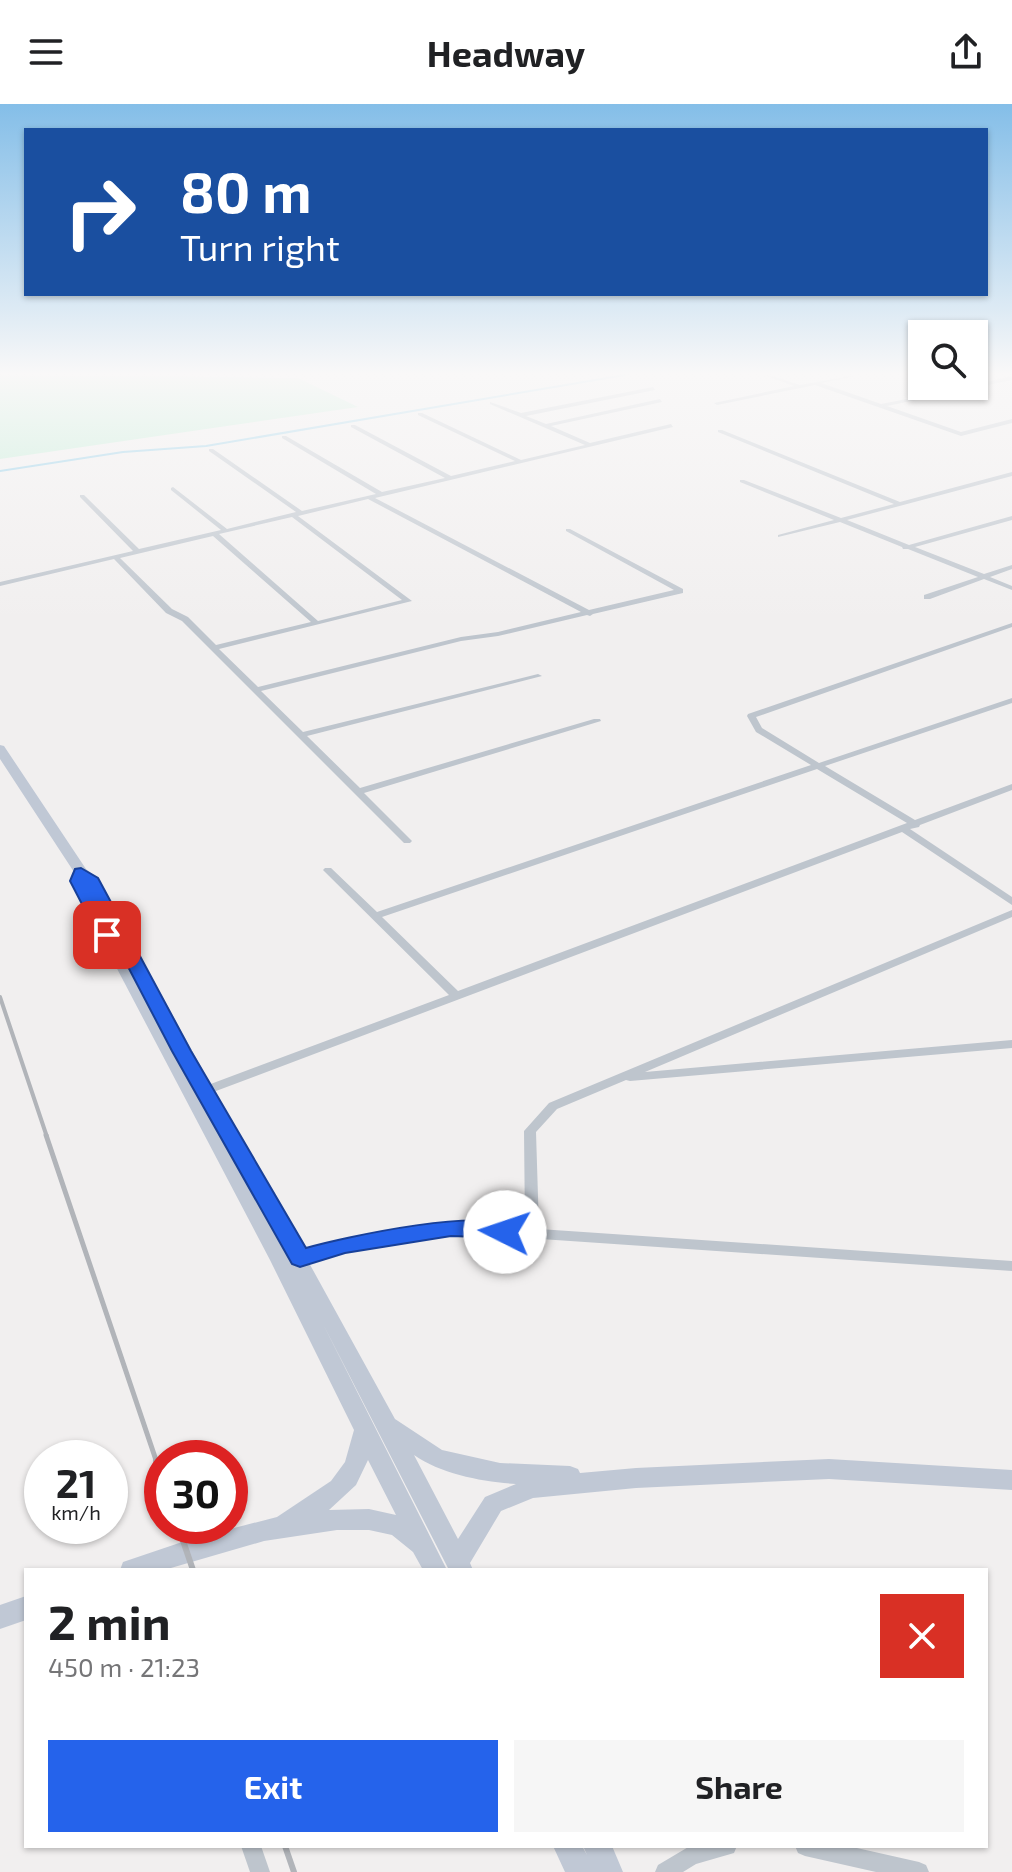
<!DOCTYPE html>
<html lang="en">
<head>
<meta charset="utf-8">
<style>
	:root { --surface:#fff; --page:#f6f6f6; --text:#202124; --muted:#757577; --accent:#2563eb }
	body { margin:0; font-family:"Exo 2",sans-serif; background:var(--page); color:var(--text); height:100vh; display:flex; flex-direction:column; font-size:30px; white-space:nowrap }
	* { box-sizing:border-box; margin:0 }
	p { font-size:26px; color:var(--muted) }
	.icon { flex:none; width:44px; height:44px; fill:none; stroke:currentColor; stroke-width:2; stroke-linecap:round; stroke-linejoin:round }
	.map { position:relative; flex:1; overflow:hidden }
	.drawer { position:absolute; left:24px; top:1464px; width:964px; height:280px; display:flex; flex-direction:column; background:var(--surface); border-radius:0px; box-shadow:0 2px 6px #0004 }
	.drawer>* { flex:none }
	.top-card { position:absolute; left:24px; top:24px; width:964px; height:168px; border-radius:0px; box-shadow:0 2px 6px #0004; background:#1a4fa0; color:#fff; overflow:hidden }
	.controls { position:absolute; left:908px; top:216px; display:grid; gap:16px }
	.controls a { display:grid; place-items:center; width:80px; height:80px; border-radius:0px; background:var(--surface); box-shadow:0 2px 6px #0004; font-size:40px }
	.speed { position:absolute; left:24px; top:1336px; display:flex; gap:16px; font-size:40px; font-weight:700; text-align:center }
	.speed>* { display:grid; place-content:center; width:104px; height:104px; border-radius:50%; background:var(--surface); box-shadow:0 2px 6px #0004; line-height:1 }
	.speed small { font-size:20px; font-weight:400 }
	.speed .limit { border:12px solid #d22; background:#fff; color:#111 }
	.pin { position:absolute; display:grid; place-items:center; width:68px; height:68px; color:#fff; margin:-34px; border-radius:16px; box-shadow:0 4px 12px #0006 }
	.me { position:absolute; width:88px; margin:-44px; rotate:274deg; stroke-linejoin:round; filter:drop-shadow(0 0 6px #0008) }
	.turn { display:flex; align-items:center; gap:28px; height:168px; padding:0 24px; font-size:36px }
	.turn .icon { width:104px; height:104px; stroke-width:2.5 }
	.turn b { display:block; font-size:56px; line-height:68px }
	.round { display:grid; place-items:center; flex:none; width:84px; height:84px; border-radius:0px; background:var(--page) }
	.overview { display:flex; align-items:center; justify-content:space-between; height:136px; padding:0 24px }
	h1 { font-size:48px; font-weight:700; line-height:60px }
	.button { display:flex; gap:16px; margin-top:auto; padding:16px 24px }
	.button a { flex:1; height:92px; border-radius:0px; background:var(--accent); color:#fff; font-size:32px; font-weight:700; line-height:92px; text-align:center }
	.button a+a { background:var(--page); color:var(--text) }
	header { display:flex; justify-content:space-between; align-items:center; height:104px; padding:0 24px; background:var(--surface); font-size:36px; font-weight:700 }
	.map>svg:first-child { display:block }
	.green { fill:#bfedd5 }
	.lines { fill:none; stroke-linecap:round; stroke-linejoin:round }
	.stream { stroke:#8ecde8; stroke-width:2 }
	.minor { fill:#bec5cd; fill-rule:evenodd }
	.secondary { fill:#c0c8d5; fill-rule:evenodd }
	.rail-far2 { stroke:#b1b4b9; stroke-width:4 }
	.rail-far1 { stroke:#b1b4b9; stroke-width:5 }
	.rail { stroke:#b1b4b9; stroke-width:6 }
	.route { fill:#2563eb; stroke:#184099; stroke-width:2 }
</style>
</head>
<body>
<header><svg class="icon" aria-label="menu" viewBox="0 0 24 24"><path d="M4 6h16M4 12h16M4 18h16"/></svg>Headway<svg class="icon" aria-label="share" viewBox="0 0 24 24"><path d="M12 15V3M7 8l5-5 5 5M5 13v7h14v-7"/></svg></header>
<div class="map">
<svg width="1012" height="1768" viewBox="0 0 1012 1768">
	<rect width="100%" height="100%" fill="#f1efef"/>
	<path class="green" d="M0 271 298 274 358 303 0 355Z"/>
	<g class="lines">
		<path class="stream" d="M0 367 123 348 206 342 625 271"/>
		<g class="minor">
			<path d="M764 271H769L800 281 857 271 855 272 821 279 881 300 974 282V281L1012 272V276L887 302 961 328 1012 315V319L961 332 815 281 717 301 714 299 794 282Z"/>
			<path d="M653 283 655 286 526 312 546 320 660 295 662 298 551 322 590 339 671 320 673 323 375 394 589 506 674 486 566 427V425H570L683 485V489L593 510 590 512 587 511 498 532 461 537 261 587 303 628 538 570 542 572 307 632 360 684 594 615H600L601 617 364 689 412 737 410 739H404L182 517 166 509 114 455 0 482V478L133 447 80 393V391H84L139 445 221 426 171 386V384L173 383 227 425 296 408 209 347V345H213L302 407 376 390 282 334V332H286L382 388 445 374 351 323V321H355L451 372 515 357 418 311V309H422L521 356 585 341 490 300V298L521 309ZM368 395 581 508 498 528 461 533 258 583 219 545 412 497 298 412ZM292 413 402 496 318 517 219 430ZM213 432 311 518 216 541 188 513 172 505 120 454Z"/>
			<path d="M718 326H722L900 398 1012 368V372L847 416 909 441 1012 412V416L915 443 984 470 1012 461V465L990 473 1012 482V486L984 475 930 495H924V491L978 473 908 445H903L902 443 840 418 778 433V431L834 416 740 378V376H744L841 414 894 400 718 328Z"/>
			<path d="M1012 519V523L756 613 762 624 819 659 1012 594V599L825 662 915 716 1012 680V686L920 721 919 723 910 725 1012 793V801L902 728 208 990 204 991 198 987 200 984 449 891 325 768 323 766 325 764H331L377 808 811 661 756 628 747 612 748 610ZM817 665 907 719 458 887 382 813Z"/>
			<path d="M1012 806V813L645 968 1012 936V944L630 977 626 976 557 1005 536 1028 539 1125 1012 1157V1167L451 1129 345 1145 300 1159 295 1158 293 1154 295 1150 345 1135 451 1119 525 1124 524 1027 549 999Z"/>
			<path d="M241 1742H261L270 1768H250Z"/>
			<path d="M690 1742H737L734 1749 696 1760 683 1768H655L658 1761Z"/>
			<path d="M795 1742H848L919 1758 926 1761 929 1768H876L805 1752 798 1749Z"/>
		</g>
		<g class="secondary">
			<path d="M0 641 4 642 86 765 97 774 395 1315 442 1346 500 1359 570 1362 578 1365 580 1369 636 1364 829 1355 1012 1366V1386L829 1375 636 1384 533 1394 501 1407 470 1459 473 1466H449L323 1220 447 1466H423L413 1448 392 1431 369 1426H337L264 1437 164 1466H120L123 1458 191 1435 277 1413 331 1377 345 1358 354 1326 270 1156 71 777 74 768 0 655ZM414 1351C441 1370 483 1378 516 1380L485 1393 458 1435ZM368 1356 396 1411 369 1405 329 1406 356 1381Z"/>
			<path d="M26 1492V1516L0 1525V1501Z"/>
			<path d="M553 1742H582L587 1751 583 1742H612L623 1768H565Z"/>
		</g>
		<path class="rail-far2" d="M0 893 47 1033"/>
		<path class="rail-far1" d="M46 1031 157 1359"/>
		<g class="rail">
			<path d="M156 1357 162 1374"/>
			<path d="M178 1422 193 1466"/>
			<path d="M285 1742 294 1768"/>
		</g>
	</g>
	<linearGradient id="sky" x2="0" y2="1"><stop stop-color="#84bee8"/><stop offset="0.52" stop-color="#f9f8f8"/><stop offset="1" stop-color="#f9f8f8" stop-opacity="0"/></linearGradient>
	<rect width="1012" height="518" fill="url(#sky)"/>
	<path class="route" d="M81 764 98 774 191 947 306 1144C337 1135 499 1098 516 1128L512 1134 451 1132 345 1149 300 1163 292 1160 172 947 113 834 107 836 98 831 70 777 75 765Z"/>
</svg>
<div class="controls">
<a><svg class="icon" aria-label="search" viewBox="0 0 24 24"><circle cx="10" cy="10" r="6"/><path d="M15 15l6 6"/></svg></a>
</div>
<div class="speed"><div>21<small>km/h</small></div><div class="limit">30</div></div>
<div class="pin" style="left:107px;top:831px;background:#d93025"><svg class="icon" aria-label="arrive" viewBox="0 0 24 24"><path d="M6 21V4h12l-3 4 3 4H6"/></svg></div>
<svg class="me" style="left:505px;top:1128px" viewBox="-20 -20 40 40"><circle r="19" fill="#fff"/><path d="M0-13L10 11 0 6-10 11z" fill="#2563eb"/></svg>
<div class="top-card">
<div class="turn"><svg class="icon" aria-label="right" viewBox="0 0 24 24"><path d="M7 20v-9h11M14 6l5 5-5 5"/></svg><div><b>80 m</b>Turn right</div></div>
</div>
<section class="drawer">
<div class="overview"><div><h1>2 min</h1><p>450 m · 21:23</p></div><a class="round" style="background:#d93025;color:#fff"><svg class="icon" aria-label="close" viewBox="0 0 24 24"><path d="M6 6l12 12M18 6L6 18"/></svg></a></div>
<div class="button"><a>Exit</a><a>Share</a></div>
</section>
</div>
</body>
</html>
